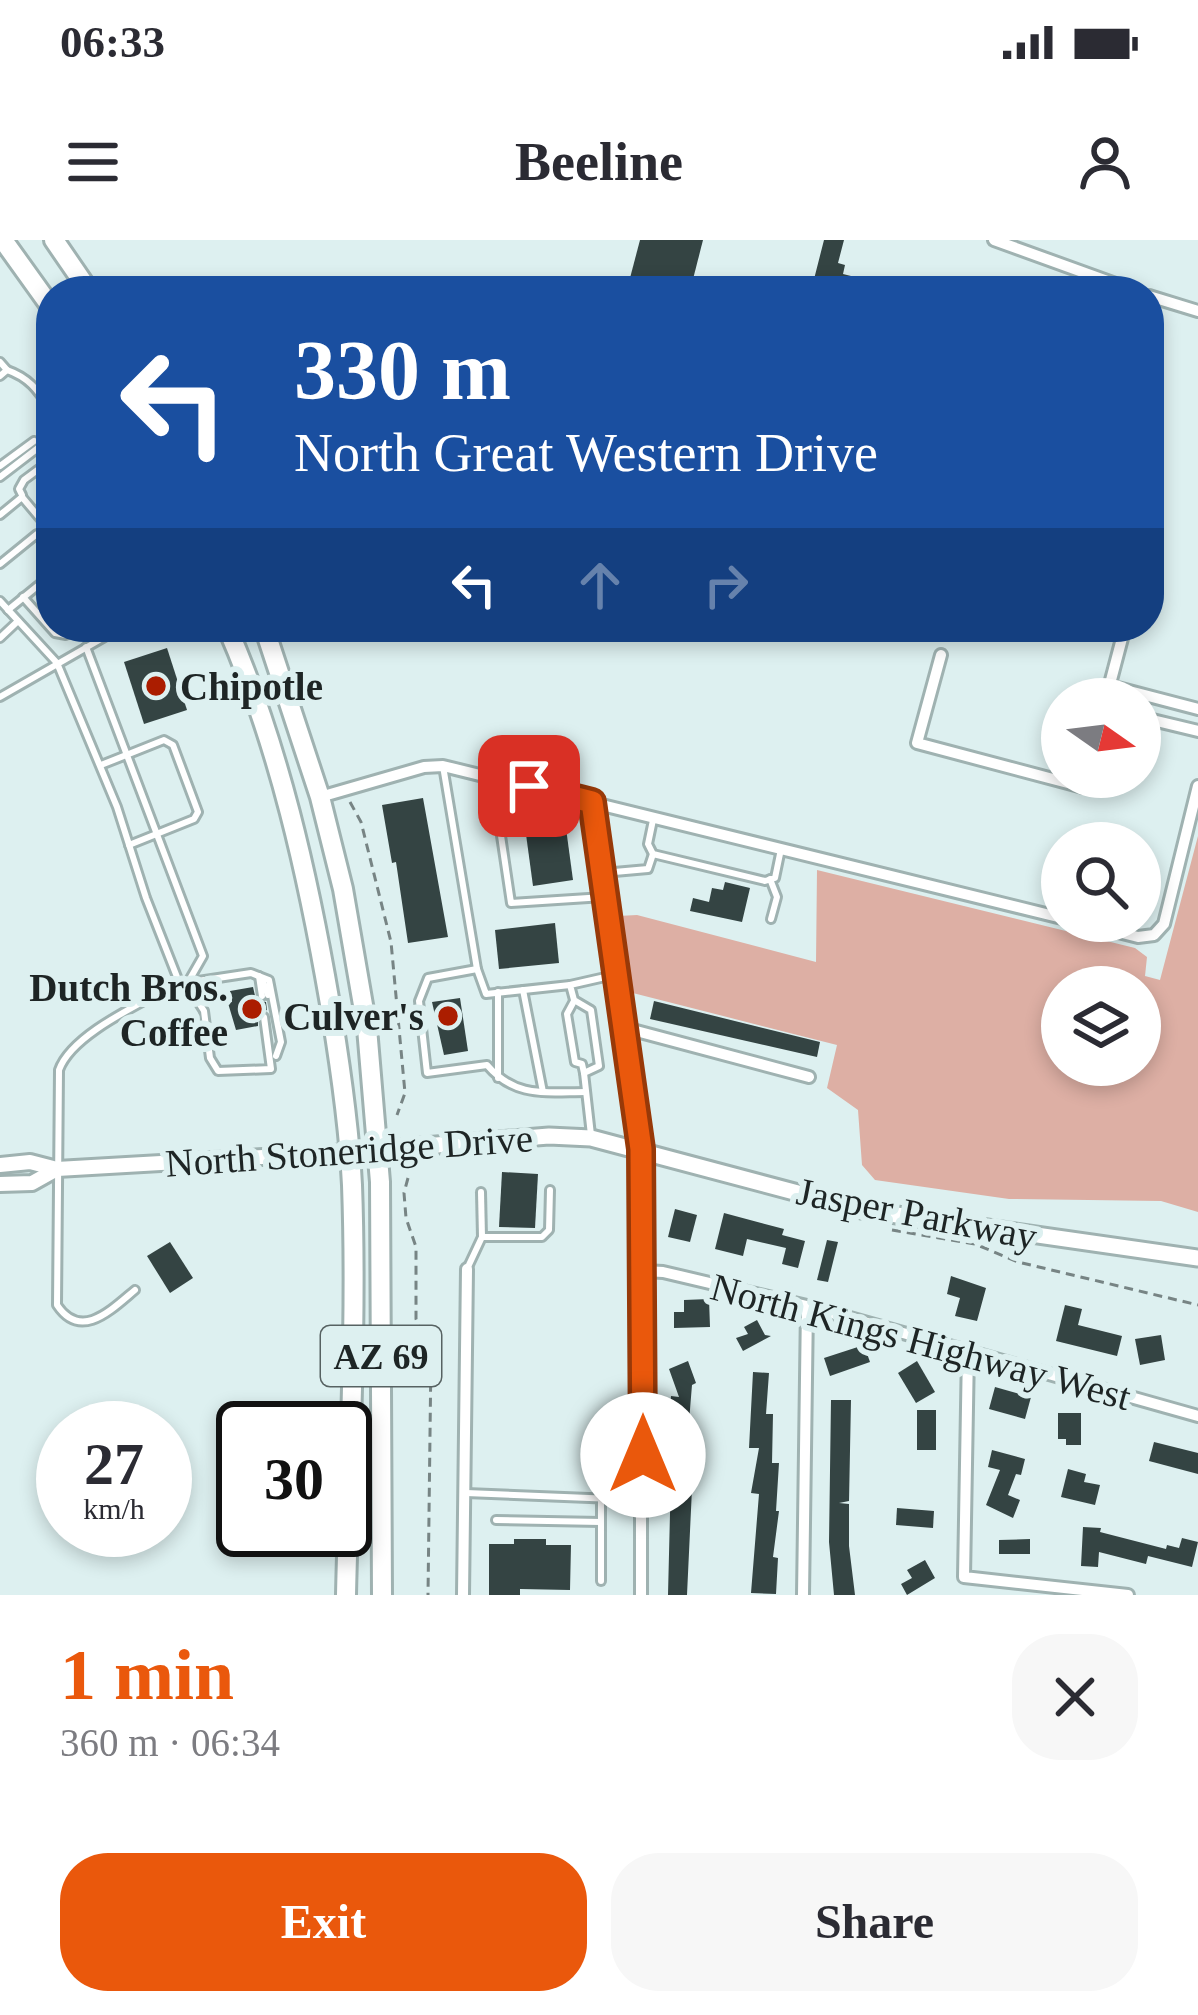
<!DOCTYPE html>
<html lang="en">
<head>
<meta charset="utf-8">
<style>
	:root { --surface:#fff; --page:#f7f7f7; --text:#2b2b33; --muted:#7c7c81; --accent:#ea580c }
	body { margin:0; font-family:"Times New Roman",serif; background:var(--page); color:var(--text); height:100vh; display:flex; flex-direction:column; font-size:45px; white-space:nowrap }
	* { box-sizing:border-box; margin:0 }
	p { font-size:39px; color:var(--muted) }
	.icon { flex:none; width:66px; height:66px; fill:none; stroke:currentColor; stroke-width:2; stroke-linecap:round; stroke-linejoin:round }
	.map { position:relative; height:1355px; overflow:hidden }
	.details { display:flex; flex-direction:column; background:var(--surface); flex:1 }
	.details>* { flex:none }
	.hud { position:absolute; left:36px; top:36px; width:1128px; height:366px; border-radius:48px; box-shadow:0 6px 18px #0003; background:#1a4fa0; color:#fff; overflow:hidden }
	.needle { width:78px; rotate:104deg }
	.tools { position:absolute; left:1041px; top:438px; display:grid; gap:24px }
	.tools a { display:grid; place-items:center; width:120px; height:120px; border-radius:50%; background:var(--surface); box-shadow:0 6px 18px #0003; font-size:60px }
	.speed { position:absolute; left:36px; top:1161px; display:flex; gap:24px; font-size:60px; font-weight:700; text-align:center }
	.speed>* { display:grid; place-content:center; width:156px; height:156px; border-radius:50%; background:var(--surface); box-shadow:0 6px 18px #0003; line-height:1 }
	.speed small { font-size:30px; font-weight:400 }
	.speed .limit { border:6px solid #111; border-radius:18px; background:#fff; color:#111 }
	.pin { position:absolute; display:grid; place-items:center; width:102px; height:102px; color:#fff; margin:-51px; border-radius:24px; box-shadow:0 6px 18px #0006 }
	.me { position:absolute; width:132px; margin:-66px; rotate:0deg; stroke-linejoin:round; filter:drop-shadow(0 0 9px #0008) }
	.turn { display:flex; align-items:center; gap:42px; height:252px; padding:0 60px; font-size:54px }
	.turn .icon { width:156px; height:156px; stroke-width:2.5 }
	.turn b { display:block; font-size:84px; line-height:102px }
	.lanes { display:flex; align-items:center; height:114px; padding:0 60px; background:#0003; justify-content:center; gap:60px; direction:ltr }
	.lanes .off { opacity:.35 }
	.round { display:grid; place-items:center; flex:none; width:126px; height:126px; border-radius:48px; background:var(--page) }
	.head { display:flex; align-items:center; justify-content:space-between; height:204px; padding:0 60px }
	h1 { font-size:72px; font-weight:800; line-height:90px; color:var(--accent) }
	.action { display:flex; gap:24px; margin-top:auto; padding:24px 60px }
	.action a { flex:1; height:138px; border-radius:48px; background:var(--accent); color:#fff; font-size:48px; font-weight:800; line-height:138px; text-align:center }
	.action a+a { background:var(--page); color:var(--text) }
	.status { display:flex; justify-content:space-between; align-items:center; height:84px; padding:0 60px; background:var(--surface); direction:ltr }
	.status svg { height:33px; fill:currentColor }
	header { display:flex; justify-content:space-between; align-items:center; height:156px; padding:0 60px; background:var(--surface); font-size:54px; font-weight:800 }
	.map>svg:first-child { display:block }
	.green { fill:#ddafa4; fill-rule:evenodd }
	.building { fill:#344443 }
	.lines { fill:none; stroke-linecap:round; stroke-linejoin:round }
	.service-casing { stroke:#9fb2b1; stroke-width:12 }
	.minor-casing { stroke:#9fb2b1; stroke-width:16 }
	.tertiary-casing { stroke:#9fb2b1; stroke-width:20 }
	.secondary-casing { stroke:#9fb2b1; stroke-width:21 }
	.primary-casing { stroke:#9fb2b1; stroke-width:24 }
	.path { stroke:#778484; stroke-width:3; stroke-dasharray:9 6; stroke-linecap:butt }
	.service { stroke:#fff; stroke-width:6 }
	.minor { stroke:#fff; stroke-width:10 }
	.tertiary { stroke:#fff; stroke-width:14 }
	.secondary { stroke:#fff; stroke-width:15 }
	.primary { stroke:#fff; stroke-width:18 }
	.route-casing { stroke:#983908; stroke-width:30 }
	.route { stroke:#ea580c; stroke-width:21 }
	.poi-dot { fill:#ab1d00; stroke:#ddf0f0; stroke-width:4.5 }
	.labels { text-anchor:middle; stroke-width:12; stroke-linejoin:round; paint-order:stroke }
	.shield { fill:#ddf0f0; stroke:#576262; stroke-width:3 }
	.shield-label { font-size:36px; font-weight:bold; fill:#1e2525 }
	.poi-label { font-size:39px; font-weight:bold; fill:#1e2525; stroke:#ddf0f0; text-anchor:end }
	.street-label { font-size:39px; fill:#1e2525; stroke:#ddf0f0 }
</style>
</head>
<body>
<div class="status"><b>06:33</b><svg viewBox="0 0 49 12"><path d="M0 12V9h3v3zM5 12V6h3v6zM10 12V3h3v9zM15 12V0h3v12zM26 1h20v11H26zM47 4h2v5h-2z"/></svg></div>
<header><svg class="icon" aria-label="menu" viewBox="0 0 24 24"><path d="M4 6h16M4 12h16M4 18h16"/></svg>Beeline<svg class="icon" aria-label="person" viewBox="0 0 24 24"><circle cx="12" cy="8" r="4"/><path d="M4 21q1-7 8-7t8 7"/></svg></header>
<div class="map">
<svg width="1198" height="1355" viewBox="0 0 1198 1355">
	<rect width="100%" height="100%" fill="#ddf0f0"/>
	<path class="green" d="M1198 596V972L1161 961 1009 959 875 940 862 925 858 870 827 848 837 805 625 751 618 676 637 675 816 722 817 630 1135 708 1147 717 1145 736 1160 740ZM1062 747H1140V825H1062Z"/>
	<g class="building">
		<path d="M640 0H703L690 51 630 38Z"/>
		<path d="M824 0H844L838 23 845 25 843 34 895 47V51H811Z"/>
		<path d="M167 408 187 470 144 484 124 422Z"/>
		<path d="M423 558 448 697 408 703 396 622 392 623 382 565Z"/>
		<path d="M565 581 573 640 533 646 525 587Z"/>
		<path d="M725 642 750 648 742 682 690 671 693 658 709 662 712 648 723 650Z"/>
		<path d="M555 683 559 723 499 729 495 690Z"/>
		<path d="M253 747 256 760 266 762 267 770 258 773V786L236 790 228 763 232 762 230 751Z"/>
		<path d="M460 758 468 811 444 815 432 762Z"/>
		<path d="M654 761 820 802 817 817 650 779Z"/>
		<path d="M502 932 538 934 535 988 499 987Z"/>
		<path d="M675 969 697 975 690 1002 668 997Z"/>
		<path d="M724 973 784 989 782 995 805 1001 798 1028 782 1024 786 1008 747 999 743 1016 715 1009Z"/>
		<path d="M827 1000 838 1002 828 1042 817 1040Z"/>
		<path d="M170 1002 193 1038 170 1053 147 1016Z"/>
		<path d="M951 1036 986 1048 977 1081 955 1076 960 1058 947 1054Z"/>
		<path d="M709 1059 710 1087 674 1088V1072H684V1060Z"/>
		<path d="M1065 1065 1082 1069 1078 1085 1122 1096 1117 1116 1056 1101Z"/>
		<path d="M757 1080 765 1095 771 1096 743 1111 736 1098 748 1094 744 1087Z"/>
		<path d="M1161 1095 1165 1120 1140 1125 1135 1099Z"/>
		<path d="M864 1105 870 1122 830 1136 824 1118Z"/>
		<path d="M688 1121 696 1143 692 1145 687 1206H694L687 1355H668L672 1192H668L671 1156 679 1157 669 1129Z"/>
		<path d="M917 1121 935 1152 916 1163 898 1133Z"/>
		<path d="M753 1132 769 1133 766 1174H773L772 1223H779L776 1271H779L773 1317 778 1318 776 1354 751 1353 759 1254 751 1253 759 1208H749Z"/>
		<path d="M995 1147 1031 1157 1025 1179 989 1169Z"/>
		<path d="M831 1160H851L849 1261 839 1263 849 1264V1306L855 1355H834L829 1302Z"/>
		<rect x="917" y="1170" width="19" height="40"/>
		<path d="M1058 1173H1081V1205H1066V1199H1058Z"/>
		<path d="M1154 1202 1198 1213V1234L1149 1221Z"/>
		<path d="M992 1210 1025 1219 1021 1235 1016 1234 1008 1255 1020 1260 1013 1278 986 1265 1000 1230 988 1227Z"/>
		<path d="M1068 1229 1086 1234 1084 1242 1100 1245 1095 1265 1061 1257Z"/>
		<path d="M897 1268 934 1271 933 1288 896 1285Z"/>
		<path d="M1083 1287 1101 1288 1100 1292 1166 1309 1167 1305 1179 1308 1182 1298 1198 1302 1192 1327 1148 1316 1146 1324 1099 1312 1098 1327 1081 1326Z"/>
		<path d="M514 1299H546V1305H571L570 1350 520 1349V1355H489V1304H514Z"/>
		<path d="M1030 1299V1314H999V1300Z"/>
		<path d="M925 1320 935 1338 907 1355 901 1344 912 1338 907 1330Z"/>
	</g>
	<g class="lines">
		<defs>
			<g id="service">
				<path d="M0 122 7 130 0 136"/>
				<path d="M7 130C30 138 38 151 51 170"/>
				<path d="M43 194 51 179"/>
				<path d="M0 226 34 201"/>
				<path d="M0 237 51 198"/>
				<path d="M22 255 19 249 24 240 51 220"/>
				<path d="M0 275 22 257 43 282"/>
				<path d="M0 324 37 294 51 293"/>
				<path d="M23 357 55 393 66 395 77 387"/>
				<path d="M0 361 57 423 117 567 146 658 179 742C145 762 72 793 59 830L57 1065C81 1101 111 1070 135 1050"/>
				<path d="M8 370 51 335"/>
				<path d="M0 398 18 381"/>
				<path d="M86 407 203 716 187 744"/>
				<path d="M0 457 122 387"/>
				<path d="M101 525 164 500 173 505 198 572 194 579 129 605"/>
				<path d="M443 526 477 729"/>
				<path d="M497 542 496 562 511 663 604 657"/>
				<path d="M653 580 648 604 653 614 765 641 775 638 781 609"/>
				<path d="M603 633 648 629 653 614"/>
				<path d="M770 639 777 657 771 679"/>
				<path d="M259 736 262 756"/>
				<path d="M262 739 268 755"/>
				<path d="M185 743 251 733 269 740 281 802 276 816"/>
				<path d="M187 744 204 771 210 818 218 831 271 829 264 777"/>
				<path d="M570 745 486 754 477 729 428 738 419 761 427 833 487 825C515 858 545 852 586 852"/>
				<path d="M523 750 543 852"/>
				<path d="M498 752V838"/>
				<path d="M574 761 567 774 575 822 582 824 584 833"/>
				<path d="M591 895 584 833 599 826 591 770 574 760 570 745 614 735"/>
				<path d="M481 952 482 997"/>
				<path d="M467 1029 482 997H542L549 990 550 950"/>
				<path d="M466 1253 639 1260"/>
				<path d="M496 1280 601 1282"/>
				<path d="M601 1341V1259"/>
			</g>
			<g id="minor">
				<path d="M994 0 1135 51"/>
				<path d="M1149 56 1198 71"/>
				<path d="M941 415 917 503 1083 547 1085 537"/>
				<path d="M1110 446 1198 469"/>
				<path d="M1106 459 1125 387"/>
				<path d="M1140 477 1198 491"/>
				<path d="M320 557 424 527 443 526 1062 678"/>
				<path d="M592 561 641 909V1355"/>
				<path d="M1075 681 1138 697 1154 695 1164 684 1198 546"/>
				<path d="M625 788 809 837"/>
				<path d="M644 1031 663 1032 807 1066 1198 1176"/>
				<path d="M968 1111 964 1337 1128 1355"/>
				<path d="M463 1355 467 1029"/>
				<path d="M803 1355 807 1066"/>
			</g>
			<g id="tertiary">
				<path d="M0 925 30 922 57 929 349 912"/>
				<path d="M0 944 32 943 57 929"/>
			</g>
			<path id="secondary" d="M349 912 549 896 591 898 862 970 1198 1018"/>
			<g id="primary">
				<path d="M3 0 51 67"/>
				<path d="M54 0 89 51"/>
				<path d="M227 387C279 506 308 636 330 764 340 824 349 885 352 945 357 1081 349 1219 346 1355"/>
				<path d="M264 387 320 557 343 649 367 788 380 942 382 1355"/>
			</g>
		</defs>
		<use href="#service" class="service-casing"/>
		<use href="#minor" class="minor-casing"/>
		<use href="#tertiary" class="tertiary-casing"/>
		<use href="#secondary" class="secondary-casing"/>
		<use href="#primary" class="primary-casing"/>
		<g class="path">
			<path d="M350 562 361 582 391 702 405 853 397 875"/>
			<path d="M408 938 404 953 406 978 416 1007V1079L431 1115 428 1355"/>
			<path d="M892 990 975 1004 1018 1022 1198 1065"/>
		</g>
		<use href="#service" class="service"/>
		<use href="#minor" class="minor"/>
		<use href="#tertiary" class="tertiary"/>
		<use href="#secondary" class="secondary"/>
		<use href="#primary" class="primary"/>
	</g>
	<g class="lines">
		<defs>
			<path id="route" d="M529 546 592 562 641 909 643 1215"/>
		</defs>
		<use href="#route" class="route-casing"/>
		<use href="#route" class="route"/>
	</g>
	<g class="poi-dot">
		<circle cx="156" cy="446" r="12"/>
		<circle cx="252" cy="769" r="12"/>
		<circle cx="448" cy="776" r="12"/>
	</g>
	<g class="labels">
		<rect class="shield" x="321" y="1086" width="120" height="60" rx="9"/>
		<g class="shield-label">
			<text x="381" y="1129">AZ 69</text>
		</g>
		<g class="poi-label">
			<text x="180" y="460" text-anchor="start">Chipotle</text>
			<text x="228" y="761">Dutch Bros.<tspan x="228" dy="45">Coffee</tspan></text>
			<text x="424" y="790">Culver's</text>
		</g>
		<g class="street-label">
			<text transform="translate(349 910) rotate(-4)" y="14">North Stoneridge Drive</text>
			<text transform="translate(917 973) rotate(11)" y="14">Jasper Parkway</text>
			<text transform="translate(921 1101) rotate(15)" y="14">North Kings Highway West</text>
		</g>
	</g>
</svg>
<div class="tools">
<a><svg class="needle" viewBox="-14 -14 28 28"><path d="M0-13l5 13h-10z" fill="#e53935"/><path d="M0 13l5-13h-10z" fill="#7c7c81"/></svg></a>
<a><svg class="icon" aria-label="search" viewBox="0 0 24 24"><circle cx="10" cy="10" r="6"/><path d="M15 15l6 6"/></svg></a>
<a><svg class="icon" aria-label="layers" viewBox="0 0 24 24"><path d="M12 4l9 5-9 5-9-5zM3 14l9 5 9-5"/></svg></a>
</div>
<div class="speed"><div>27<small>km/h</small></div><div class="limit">30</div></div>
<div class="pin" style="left:529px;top:546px;background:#d93025"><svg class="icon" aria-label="arrive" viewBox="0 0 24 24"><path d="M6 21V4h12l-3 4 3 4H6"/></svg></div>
<svg class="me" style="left:643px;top:1215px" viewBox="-20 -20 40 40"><circle r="19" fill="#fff"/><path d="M0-13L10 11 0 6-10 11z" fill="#ea580c"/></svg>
<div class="hud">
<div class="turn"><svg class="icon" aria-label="left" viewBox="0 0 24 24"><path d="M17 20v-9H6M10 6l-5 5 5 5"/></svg><div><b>330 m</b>North Great Western Drive</div></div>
<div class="lanes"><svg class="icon" aria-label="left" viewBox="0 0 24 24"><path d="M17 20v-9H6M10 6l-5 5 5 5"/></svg><svg class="icon off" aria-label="ahead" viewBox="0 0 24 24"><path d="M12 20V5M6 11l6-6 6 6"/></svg><svg class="icon off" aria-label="right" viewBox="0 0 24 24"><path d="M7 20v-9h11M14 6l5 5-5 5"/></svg></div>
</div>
</div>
<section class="details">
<div class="head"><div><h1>1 min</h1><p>360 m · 06:34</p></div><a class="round"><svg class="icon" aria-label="close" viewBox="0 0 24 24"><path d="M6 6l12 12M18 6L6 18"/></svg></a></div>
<div class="action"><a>Exit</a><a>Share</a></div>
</section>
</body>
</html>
